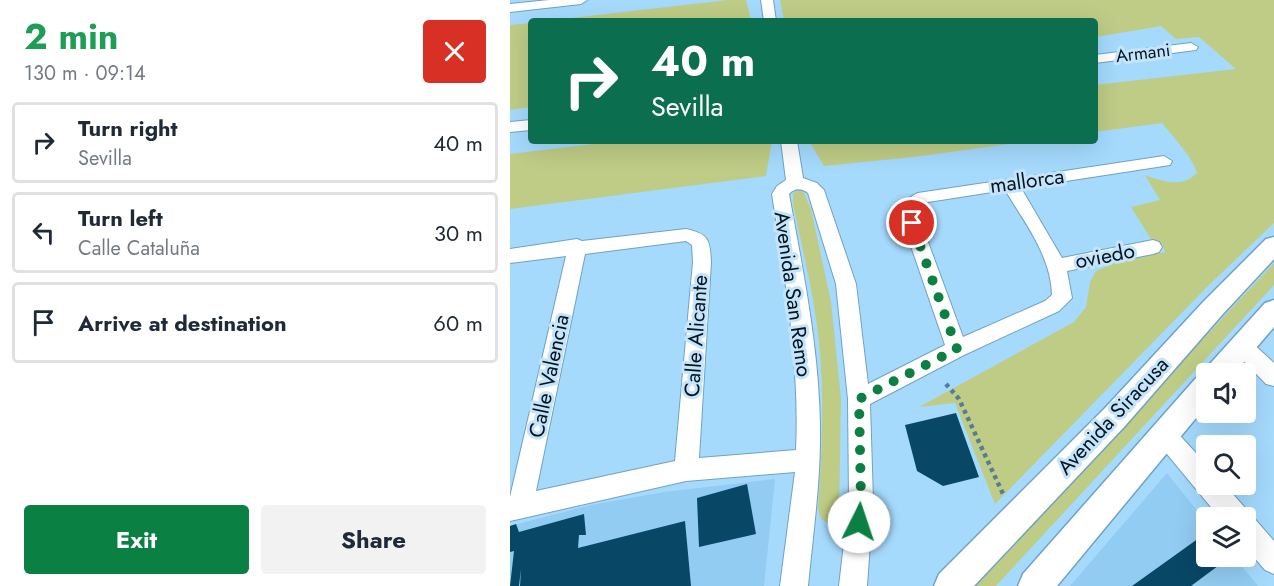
<!DOCTYPE html>
<html lang="en">
<head>
<meta charset="utf-8">
<style>
	:root { --surface:#fff; --page:#f2f2f3; --text:#1f2937; --muted:#747a83; --line:#e0e1e3; --accent:#0b8043 }
	body { margin:0; font-family:Jost,sans-serif; background:var(--page); color:var(--text); height:100vh; display:flex; flex-direction:column; font-size:22px; white-space:nowrap }
	* { box-sizing:border-box; margin:0 }
	p { font-size:20px; color:var(--muted) }
	.icon { flex:none; width:33px; height:33px; fill:none; stroke:currentColor; stroke-width:2; stroke-linecap:round; stroke-linejoin:round }
	.map { position:relative; flex:1; overflow:hidden }
	.details { display:flex; flex-direction:column; background:var(--surface); width:510px }
	.details>* { flex:none }
	.hud { position:absolute; left:18px; top:18px; width:570px; height:126px; border-radius:6px; box-shadow:0 6px 24px #0002; background:#0b6e4f; color:#fff; overflow:hidden }
	.buttons { position:absolute; left:686px; top:363px; display:grid; gap:12px }
	.buttons a { display:grid; place-items:center; width:60px; height:60px; border-radius:6px; background:var(--surface); box-shadow:0 6px 24px #0002; font-size:30px }
	.pin { position:absolute; display:grid; place-items:center; width:51px; height:51px; color:#fff; margin:-26px; border:3px solid #fff; border-radius:50%; box-shadow:0 2px 6px #0007 }
	.me { position:absolute; width:66px; margin:-33px; rotate:4deg; stroke-linejoin:round; filter:drop-shadow(0 0 4px #0008) }
	.turn { display:flex; align-items:center; gap:21px; height:126px; padding:0 24px; font-size:27px }
	.turn .icon { width:78px; height:78px; stroke-width:2.5 }
	.turn b { display:block; font-size:42px; line-height:51px }
	.round { display:grid; place-items:center; flex:none; width:63px; height:63px; border-radius:6px; background:var(--page) }
	.summary { display:flex; align-items:center; justify-content:space-between; height:102px; padding:0 24px }
	h1 { font-size:36px; font-weight:700; line-height:45px; color:#1e9e55 }
	.cta { display:flex; gap:12px; margin-top:auto; padding:12px 24px }
	.cta a { flex:1; height:69px; border-radius:6px; background:var(--accent); color:#fff; font-size:24px; font-weight:700; line-height:69px; text-align:center }
	.cta a+a { background:var(--page); color:var(--text) }
	ul { padding:0; list-style:none }
	li { display:flex; align-items:center; gap:18px; height:81px; margin:0 12px 9px; padding:0 12px; border:3px solid var(--line); border-radius:6px }
	li div { flex:1 }
	li b { display:block; font-size:22px }
	li em { font-style:normal }
	main { display:flex; flex:1; min-height:0 }
	.map>svg:first-child { display:block }
	.built { fill:#92ccf2 }
	.green { fill:#becc86 }
	.building { fill:#084766 }
	.lines { fill:none; stroke-linecap:round; stroke-linejoin:round }
	.minor-casing { stroke:#6fa2c3; stroke-width:2 }
	.tertiary-casing { stroke:#6fa2c3; stroke-width:3 }
	.path { stroke:#577c94; stroke-width:4.5; stroke-dasharray:4 4; stroke-linecap:butt }
	.minor { fill:#fff; fill-rule:evenodd }
	.tertiary { fill:#fff; fill-rule:evenodd }
	.route { stroke:#0b8043; stroke-width:10; stroke-dasharray:0 18 }
	.labels { text-anchor:middle; stroke-width:6; stroke-linejoin:round; paint-order:stroke }
	.far-street-label { font-size:18px; fill:#021420; stroke:#c5e4f9 }
	.street-label { font-size:21px; fill:#021420; stroke:#c5e4f9 }
</style>
</head>
<body>
<main>
<section class="details">
<div class="summary"><div><h1>2 min</h1><p>130 m · 09:14</p></div><a class="round" style="background:#d93025;color:#fff"><svg class="icon" aria-label="close" viewBox="0 0 24 24"><path d="M6 6l12 12M18 6L6 18"/></svg></a></div>
<ul>
<li><svg class="icon" aria-label="right" viewBox="0 0 24 24"><path d="M7 20v-9h11M14 6l5 5-5 5"/></svg><div><b>Turn right</b><p>Sevilla</p></div><em>40 m</em></li>
<li><svg class="icon" aria-label="left" viewBox="0 0 24 24"><path d="M17 20v-9H6M10 6l-5 5 5 5"/></svg><div><b>Turn left</b><p>Calle Cataluña</p></div><em>30 m</em></li>
<li><svg class="icon" aria-label="arrive" viewBox="0 0 24 24"><path d="M6 21V4h12l-3 4 3 4H6"/></svg><div><b>Arrive at destination</b></div><em>60 m</em></li>
</ul>
<div class="cta"><a>Exit</a><a>Share</a></div>
</section>
<div class="map">
<svg width="764" height="586" viewBox="0 0 764 586">
	<rect width="100%" height="100%" fill="#a5dafd"/>
	<g class="built">
		<path d="M657 473 696 522V556L724 557 748 586H560Z"/>
		<path d="M265 479 254 586H0V526L81 505 154 492Z"/>
	</g>
	<g class="green">
		<path d="M218 0H236L241 21H35Z"/>
		<path d="M270 0H764V223L700 284 485 504 445 403 409 407 564 322 576 307 580 282 586 271 605 263 655 252 652 244 641 239 621 207 650 200 635 175C654 182 672 188 687 173 682 156 663 137 652 123L585 132V85L726 69 689 37 666 39 651 26 586 37 585 21H274Z"/>
		<path d="M21 23V107L0 110V25Z"/>
		<path d="M108 141H262L256 176 0 209V154Z"/>
		<path d="M299 141H520L404 157 314 166Z"/>
		<path d="M287 191H293L301 209 321 302 331 398 329 516 318 523 311 519 308 509C312 457 314 405 310 353 306 302 293 253 283 203V193Z"/>
		<path d="M764 263V285L486 586H462Z"/>
	</g>
	<g class="building">
		<path d="M446 413 469 477 433 486 407 471 395 425Z"/>
		<path d="M237 484 246 534 189 547 187 498Z"/>
		<path d="M74 514 76 535H69L68 548 175 521 181 586H10L11 569 9 586H0L4 551 0 552V526L6 524 9 532Z"/>
		<path d="M696 533V556H714L716 560 681 586H622Z"/>
	</g>
	<g class="lines">
		<defs>
			<g id="minor">
				<path d="M39 0H77L71 4 0 12V4Z"/>
				<path d="M251 0H263L266 21H254Z"/>
				<path d="M681 43 688 47 686 50 585 63V55Z"/>
				<path d="M21 120V130L0 132V122Z"/>
				<path d="M271 141H287L293 178 307 183 314 190 346 284 358 384 435 345 393 223C390 207 393 200 408 193L654 156 662 161 660 165 511 188 552 258 643 240 649 242 652 247 649 252 643 254 557 271 562 298 549 311 454 355 360 404 363 501 357 586H329L339 501 338 399 326 284 298 193C291 188 285 188 279 194 293 271 309 348 310 426 311 480 303 533 298 586H270L285 472 176 481 0 521V497L56 256 0 263V249L67 239 72 241 176 229C199 234 200 240 201 262L189 458 286 450C290 364 275 278 262 194L267 186 276 180ZM495 190C515 223 541 256 542 295L535 301 453 337 411 223 410 206 418 202ZM176 241 182 245 183 262 165 461 26 491 75 254Z"/>
				<path d="M731 336 738 339 764 363V386L756 384 724 351 721 345 724 339Z"/>
				<path d="M655 424 663 428 696 464V484H714L736 509 739 516 744 518 764 541V574L755 570 735 547V518H710L647 442 643 435 647 428Z"/>
			</g>
			<g id="tertiary">
				<path d="M764 237V259L712 315 615 426 464 586H424L429 574 595 408 694 301 756 239Z"/>
				<path d="M764 300V327L724 374H696V406L547 586H508L513 574 686 378 694 375 698 366 755 303Z"/>
			</g>
		</defs>
		<use href="#minor" class="minor-casing"/>
		<use href="#tertiary" class="tertiary-casing"/>
		<path class="path" d="M436 384 449 399 494 496"/>
		<use href="#minor" class="minor"/>
		<use href="#tertiary" class="tertiary"/>
	</g>
	<g class="lines">
		<path class="route" d="M349 522 351 501 349 399 447 349 402 223"/>
	</g>
	<g class="labels">
		<g class="far-street-label">
			<text transform="translate(633 53) rotate(-7)" y="6">Armani</text>
		</g>
		<g class="street-label">
			<text transform="translate(517 181) rotate(-8)" y="7">mallorca</text>
			<text transform="translate(595 256) rotate(-11)" y="7">oviedo</text>
			<text transform="translate(283 294) rotate(82)" y="7">Avenida San Remo</text>
			<text transform="translate(186 336) rotate(-86)" y="7">Calle Alicante</text>
			<text transform="translate(39 376) rotate(-78)" y="7">Calle Valencia</text>
			<text transform="translate(603 416) rotate(-47)" y="7">Avenida Siracusa</text>
		</g>
	</g>
</svg>
<div class="buttons">
<a><svg class="icon" aria-label="sound" viewBox="0 0 24 24"><path d="M4 9h4l5-4v14l-5-4H4zM17 9q2 3 0 6"/></svg></a>
<a><svg class="icon" aria-label="search" viewBox="0 0 24 24"><circle cx="10" cy="10" r="6"/><path d="M15 15l6 6"/></svg></a>
<a><svg class="icon" aria-label="layers" viewBox="0 0 24 24"><path d="M12 4l9 5-9 5-9-5zM3 14l9 5 9-5"/></svg></a>
</div>
<div class="pin" style="left:402px;top:223px;background:#d93025"><svg class="icon" aria-label="arrive" viewBox="0 0 24 24"><path d="M6 21V4h12l-3 4 3 4H6"/></svg></div>
<svg class="me" style="left:349px;top:522px" viewBox="-20 -20 40 40"><circle r="19" fill="#fff"/><path d="M0-13L10 11 0 6-10 11z" fill="#0b8043"/></svg>
<div class="hud">
<div class="turn"><svg class="icon" aria-label="right" viewBox="0 0 24 24"><path d="M7 20v-9h11M14 6l5 5-5 5"/></svg><div><b>40 m</b>Sevilla</div></div>
</div>
</div>
</main>
</body>
</html>
